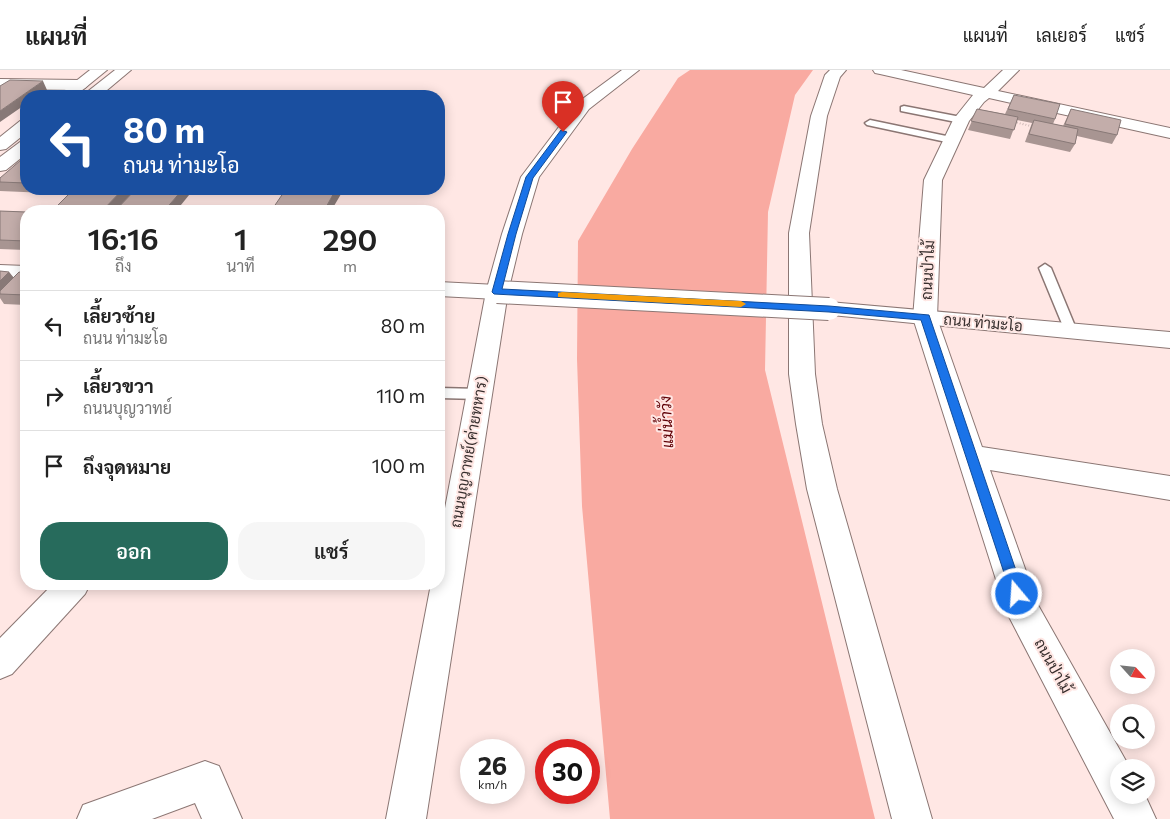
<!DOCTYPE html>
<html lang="th">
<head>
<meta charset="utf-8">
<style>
	:root { --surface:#fff; --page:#f6f6f6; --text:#222; --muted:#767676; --line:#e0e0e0; --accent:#276b5c }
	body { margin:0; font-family:Commissioner,Sarabun,sans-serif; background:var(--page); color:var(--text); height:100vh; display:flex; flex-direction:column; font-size:19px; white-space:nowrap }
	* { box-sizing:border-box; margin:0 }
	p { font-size:16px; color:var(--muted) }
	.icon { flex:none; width:28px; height:28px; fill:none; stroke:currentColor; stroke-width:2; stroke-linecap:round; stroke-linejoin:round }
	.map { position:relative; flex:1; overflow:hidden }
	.details { position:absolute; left:20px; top:135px; width:425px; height:385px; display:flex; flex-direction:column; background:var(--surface); border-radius:20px; box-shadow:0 2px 12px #0003 }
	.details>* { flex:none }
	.top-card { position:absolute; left:20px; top:20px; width:425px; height:105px; border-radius:20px; box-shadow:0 2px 12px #0003; background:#1a4fa0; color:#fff; overflow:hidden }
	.needle { width:32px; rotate:117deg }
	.controls { position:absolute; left:1110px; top:579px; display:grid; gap:10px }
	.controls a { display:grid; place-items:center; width:45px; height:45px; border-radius:50%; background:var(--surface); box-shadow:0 2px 12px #0003; font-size:25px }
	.speed { position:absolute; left:460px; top:669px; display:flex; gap:10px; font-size:25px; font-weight:700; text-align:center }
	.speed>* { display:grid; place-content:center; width:65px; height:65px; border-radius:50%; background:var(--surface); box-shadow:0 2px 12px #0003; line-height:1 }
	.speed small { font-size:12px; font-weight:400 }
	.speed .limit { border:8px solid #d22; background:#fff; color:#111 }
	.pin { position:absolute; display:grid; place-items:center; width:42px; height:42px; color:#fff; margin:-51px -21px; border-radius:50% 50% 50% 0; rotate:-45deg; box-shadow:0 0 5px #0007 }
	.pin .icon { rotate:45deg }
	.me { position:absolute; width:55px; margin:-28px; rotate:342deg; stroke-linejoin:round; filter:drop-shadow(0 0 4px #0008) }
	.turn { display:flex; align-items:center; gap:18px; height:105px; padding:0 20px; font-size:22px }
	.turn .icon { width:65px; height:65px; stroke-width:2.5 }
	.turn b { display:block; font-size:35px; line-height:42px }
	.eta { display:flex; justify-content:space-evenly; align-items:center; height:85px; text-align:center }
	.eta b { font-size:30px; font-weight:600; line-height:35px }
	.primary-button { display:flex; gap:10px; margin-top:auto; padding:10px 20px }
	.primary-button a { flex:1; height:58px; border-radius:20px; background:var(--accent); color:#fff; font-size:20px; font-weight:600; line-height:58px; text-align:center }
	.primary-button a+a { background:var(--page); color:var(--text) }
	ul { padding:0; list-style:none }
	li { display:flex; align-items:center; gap:15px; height:70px; padding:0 20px; border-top:1px solid var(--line) }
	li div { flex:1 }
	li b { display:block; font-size:19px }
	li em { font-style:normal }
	header { display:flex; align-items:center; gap:30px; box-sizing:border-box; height:70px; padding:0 25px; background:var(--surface); border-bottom:1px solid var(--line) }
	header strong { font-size:24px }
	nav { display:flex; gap:28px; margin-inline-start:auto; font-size:18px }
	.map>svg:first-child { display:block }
	.water { fill:#f9aaa1 }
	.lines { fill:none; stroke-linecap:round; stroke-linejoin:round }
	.service-casing { stroke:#8b7673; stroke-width:3 }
	.minor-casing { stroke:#8b7673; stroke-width:2 }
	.tertiary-casing { stroke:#8b7673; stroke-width:2 }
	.secondary-casing { stroke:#8b7673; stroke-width:2 }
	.path { stroke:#a1908e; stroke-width:2; stroke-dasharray:0.5 2.5; stroke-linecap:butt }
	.service { fill:#fff; fill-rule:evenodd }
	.minor { fill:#fff; fill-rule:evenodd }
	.tertiary { fill:#fff; fill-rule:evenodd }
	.secondary { fill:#fff; fill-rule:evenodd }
	.tertiary-bridge-casing { stroke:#8b7673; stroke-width:24; stroke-linecap:butt }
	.tertiary-bridge { stroke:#fff; stroke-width:22 }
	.wall { fill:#a89592 }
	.shaded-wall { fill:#887977 }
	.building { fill:#c3adaa; stroke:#887977 }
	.route { fill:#1a73e8; stroke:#114b97 }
	.slow { fill:#f59e0b }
	.labels { text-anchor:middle; stroke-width:4; stroke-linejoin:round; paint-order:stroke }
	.street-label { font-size:15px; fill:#372e2d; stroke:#ffe7e4 }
	.water-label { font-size:16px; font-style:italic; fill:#600106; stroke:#ffe7e4 }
</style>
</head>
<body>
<header>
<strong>แผนที่</strong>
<nav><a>แผนที่</a><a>เลเยอร์</a><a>แชร์</a></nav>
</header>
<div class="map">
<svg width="1170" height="749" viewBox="0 0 1170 749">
	<rect width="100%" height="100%" fill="#ffe7e4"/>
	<path class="water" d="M690 0H813L795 25 768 142 765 300 875 749H610L582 436 577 289 578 171 632 79 678 8Z"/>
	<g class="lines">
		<defs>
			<g id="service">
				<path d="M904 36 961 47 966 50 961 53 901 41V37Z"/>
				<path d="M870 50 951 67 956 70 951 73 867 55 865 53Z"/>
				<path d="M1045 194 1051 198 1077 261 1076 264H1066L1065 261 1039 198Z"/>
				<path d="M439 318 480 319 485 320 487 324 485 328 480 329 439 328Z"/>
			</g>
			<g id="minor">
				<path d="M622 0H639L589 39 539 107 522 164 508 222 426 749H386L431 514H439V470L486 222 502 164 521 107 577 33Z"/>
				<path d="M830 0H846L840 7 827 46 809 163 815 304 822 354 837 419 932 749H892L807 419 796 354 789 304V163L811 46 825 5Z"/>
				<path d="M873 0H901L984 18 1003 0H1019L998 21 1170 58V68L989 28 984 32 969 51 942 110 937 248 982 377 1170 406V430L990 400 1038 535 1130 698H1119V725H1145L1156 749H1114L1006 541 913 248 924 110 953 50 973 25 880 4 875 3Z"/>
				<path d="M0 9 80 10 85 12 88 15 85 18 80 20 0 19Z"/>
				<path d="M53 514H90L85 524 12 604 0 609V568Z"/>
				<path d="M205 691 219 696 242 749H202L195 733 152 749H77L83 735Z"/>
			</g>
			<g id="tertiary">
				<path d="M0 195 26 196V208L0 207Z"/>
				<path d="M439 212 497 215 505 217 508 222 505 227 497 229 439 226Z"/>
				<path d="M829 232 1170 262V278L821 244 818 239 821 234Z"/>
			</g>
			<g id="secondary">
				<path d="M90 0H107L75 26H57Z"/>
				<path d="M115 0H131L100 26H82Z"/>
				<path d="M26 50V63L6 79 0 80V67L20 51Z"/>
				<path d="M26 71V84L6 100 0 101V87L20 72Z"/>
			</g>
		</defs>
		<use href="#service" class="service-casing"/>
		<use href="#minor" class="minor-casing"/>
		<use href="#tertiary" class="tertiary-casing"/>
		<use href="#secondary" class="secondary-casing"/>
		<path class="path" d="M1014 52 1035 57"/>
		<use href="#service" class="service"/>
		<use href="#minor" class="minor"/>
		<use href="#tertiary" class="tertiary"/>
		<use href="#secondary" class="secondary"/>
		<defs>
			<path id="tertiary-bridge" d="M497 222 829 239"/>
		</defs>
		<use href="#tertiary-bridge" class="tertiary-bridge-casing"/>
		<use href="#tertiary-bridge" class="tertiary-bridge"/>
	</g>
	<g class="wall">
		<path d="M1014 25 1055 49 1053 54 1063 56 1071 39 1117 65 1112 74 1077 66 1075 74 1070 82 1025 72 1032 53 1017 50 1010 69 968 60 977 39 1005 44Z"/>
		<path d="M26 90V119H51L47 123 0 121V108Z"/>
		<path d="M0 141 26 142V180L0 179Z"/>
		<path d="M0 201 9 202 14 208 26 203V235L4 234 0 228Z"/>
	</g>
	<g class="shaded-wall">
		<path d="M43 11 47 20 38 26H26V34L0 52V41Z"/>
		<path d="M44 119H51L47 123Z"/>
		<path d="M123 119H134L135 120 115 141H102Z"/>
		<path d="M183 119H194L176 141H164Z"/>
		<path d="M336 119H344L331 141H324Z"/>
		<path d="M9 202 16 211 0 224V211Z"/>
	</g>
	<g class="building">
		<path d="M10 10 43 11 0 41V16Z"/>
		<path d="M1014 25 1060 34 1055 49 1008 39Z"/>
		<path d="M977 39 1018 47 1014 60 971 51Z"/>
		<path d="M1071 39 1121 50 1117 65 1065 54Z"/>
		<path d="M1034 50 1078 59 1075 74 1029 64Z"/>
		<path d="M21 90H26V113L0 112V108Z"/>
		<path d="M74 119H123L102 141H52Z"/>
		<path d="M136 119H183L164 141H115Z"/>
		<path d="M286 119H336L324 141H271Z"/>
		<path d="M0 141 26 142V171L0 170Z"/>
		<path d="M0 201 9 202 0 211Z"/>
		<path d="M19 202 26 203V225L0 224V221Z"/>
	</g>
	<path class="route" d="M561 60 567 62 533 108 516 164 502 219 829 236 929 245 1024 524 1022 528 1017 530 1012 528 1011 524 921 250 829 242 494 224 492 222 508 164 526 107Z"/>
	<path class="slow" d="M562 222 741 231 746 234 741 237 558 227V223Z"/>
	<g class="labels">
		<g class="street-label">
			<text transform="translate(928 200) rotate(-87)" y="5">ถนนป่าไม้</text>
			<text transform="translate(983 253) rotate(5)" y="5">ถนน ท่ามะโอ</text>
			<text transform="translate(469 382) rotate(-80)" y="5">ถนนบุญวาทย์(ค่ายทหาร)</text>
			<text transform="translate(1053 596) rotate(61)" y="5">ถนนป่าไม้</text>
		</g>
		<g class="water-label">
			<text transform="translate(666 352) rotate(-93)" y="6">แม่น้ำวัง</text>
		</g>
	</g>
</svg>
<div class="controls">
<a><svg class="needle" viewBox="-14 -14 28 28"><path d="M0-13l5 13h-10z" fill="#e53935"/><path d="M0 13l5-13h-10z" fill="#767676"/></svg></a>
<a><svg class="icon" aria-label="search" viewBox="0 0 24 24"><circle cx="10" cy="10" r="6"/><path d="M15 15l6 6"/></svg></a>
<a><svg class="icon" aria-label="layers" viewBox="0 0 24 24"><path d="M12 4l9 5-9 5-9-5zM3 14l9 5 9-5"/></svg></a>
</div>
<div class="speed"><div>26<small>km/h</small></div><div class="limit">30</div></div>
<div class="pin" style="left:563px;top:62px;background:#d93025"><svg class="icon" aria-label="arrive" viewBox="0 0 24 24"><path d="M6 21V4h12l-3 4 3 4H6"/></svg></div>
<svg class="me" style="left:1017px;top:524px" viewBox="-20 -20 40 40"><circle r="17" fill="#1a73e8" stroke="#fff" stroke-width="3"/><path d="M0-11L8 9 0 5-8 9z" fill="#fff"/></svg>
<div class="top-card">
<div class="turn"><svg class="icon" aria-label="left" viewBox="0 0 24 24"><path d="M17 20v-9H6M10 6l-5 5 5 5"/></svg><div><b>80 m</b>ถนน ท่ามะโอ</div></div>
</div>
<section class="details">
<div class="eta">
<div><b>16:16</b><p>ถึง</p></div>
<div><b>1</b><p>นาที</p></div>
<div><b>290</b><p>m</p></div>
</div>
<ul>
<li><svg class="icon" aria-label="left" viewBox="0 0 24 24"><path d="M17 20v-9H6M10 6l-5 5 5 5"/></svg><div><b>เลี้ยวซ้าย</b><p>ถนน ท่ามะโอ</p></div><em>80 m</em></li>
<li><svg class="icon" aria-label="right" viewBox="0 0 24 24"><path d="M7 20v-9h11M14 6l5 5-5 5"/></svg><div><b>เลี้ยวขวา</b><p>ถนนบุญวาทย์</p></div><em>110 m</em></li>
<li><svg class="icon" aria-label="arrive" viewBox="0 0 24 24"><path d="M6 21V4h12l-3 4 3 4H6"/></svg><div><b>ถึงจุดหมาย</b></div><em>100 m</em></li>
</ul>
<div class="primary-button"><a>ออก</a><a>แชร์</a></div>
</section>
</div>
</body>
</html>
